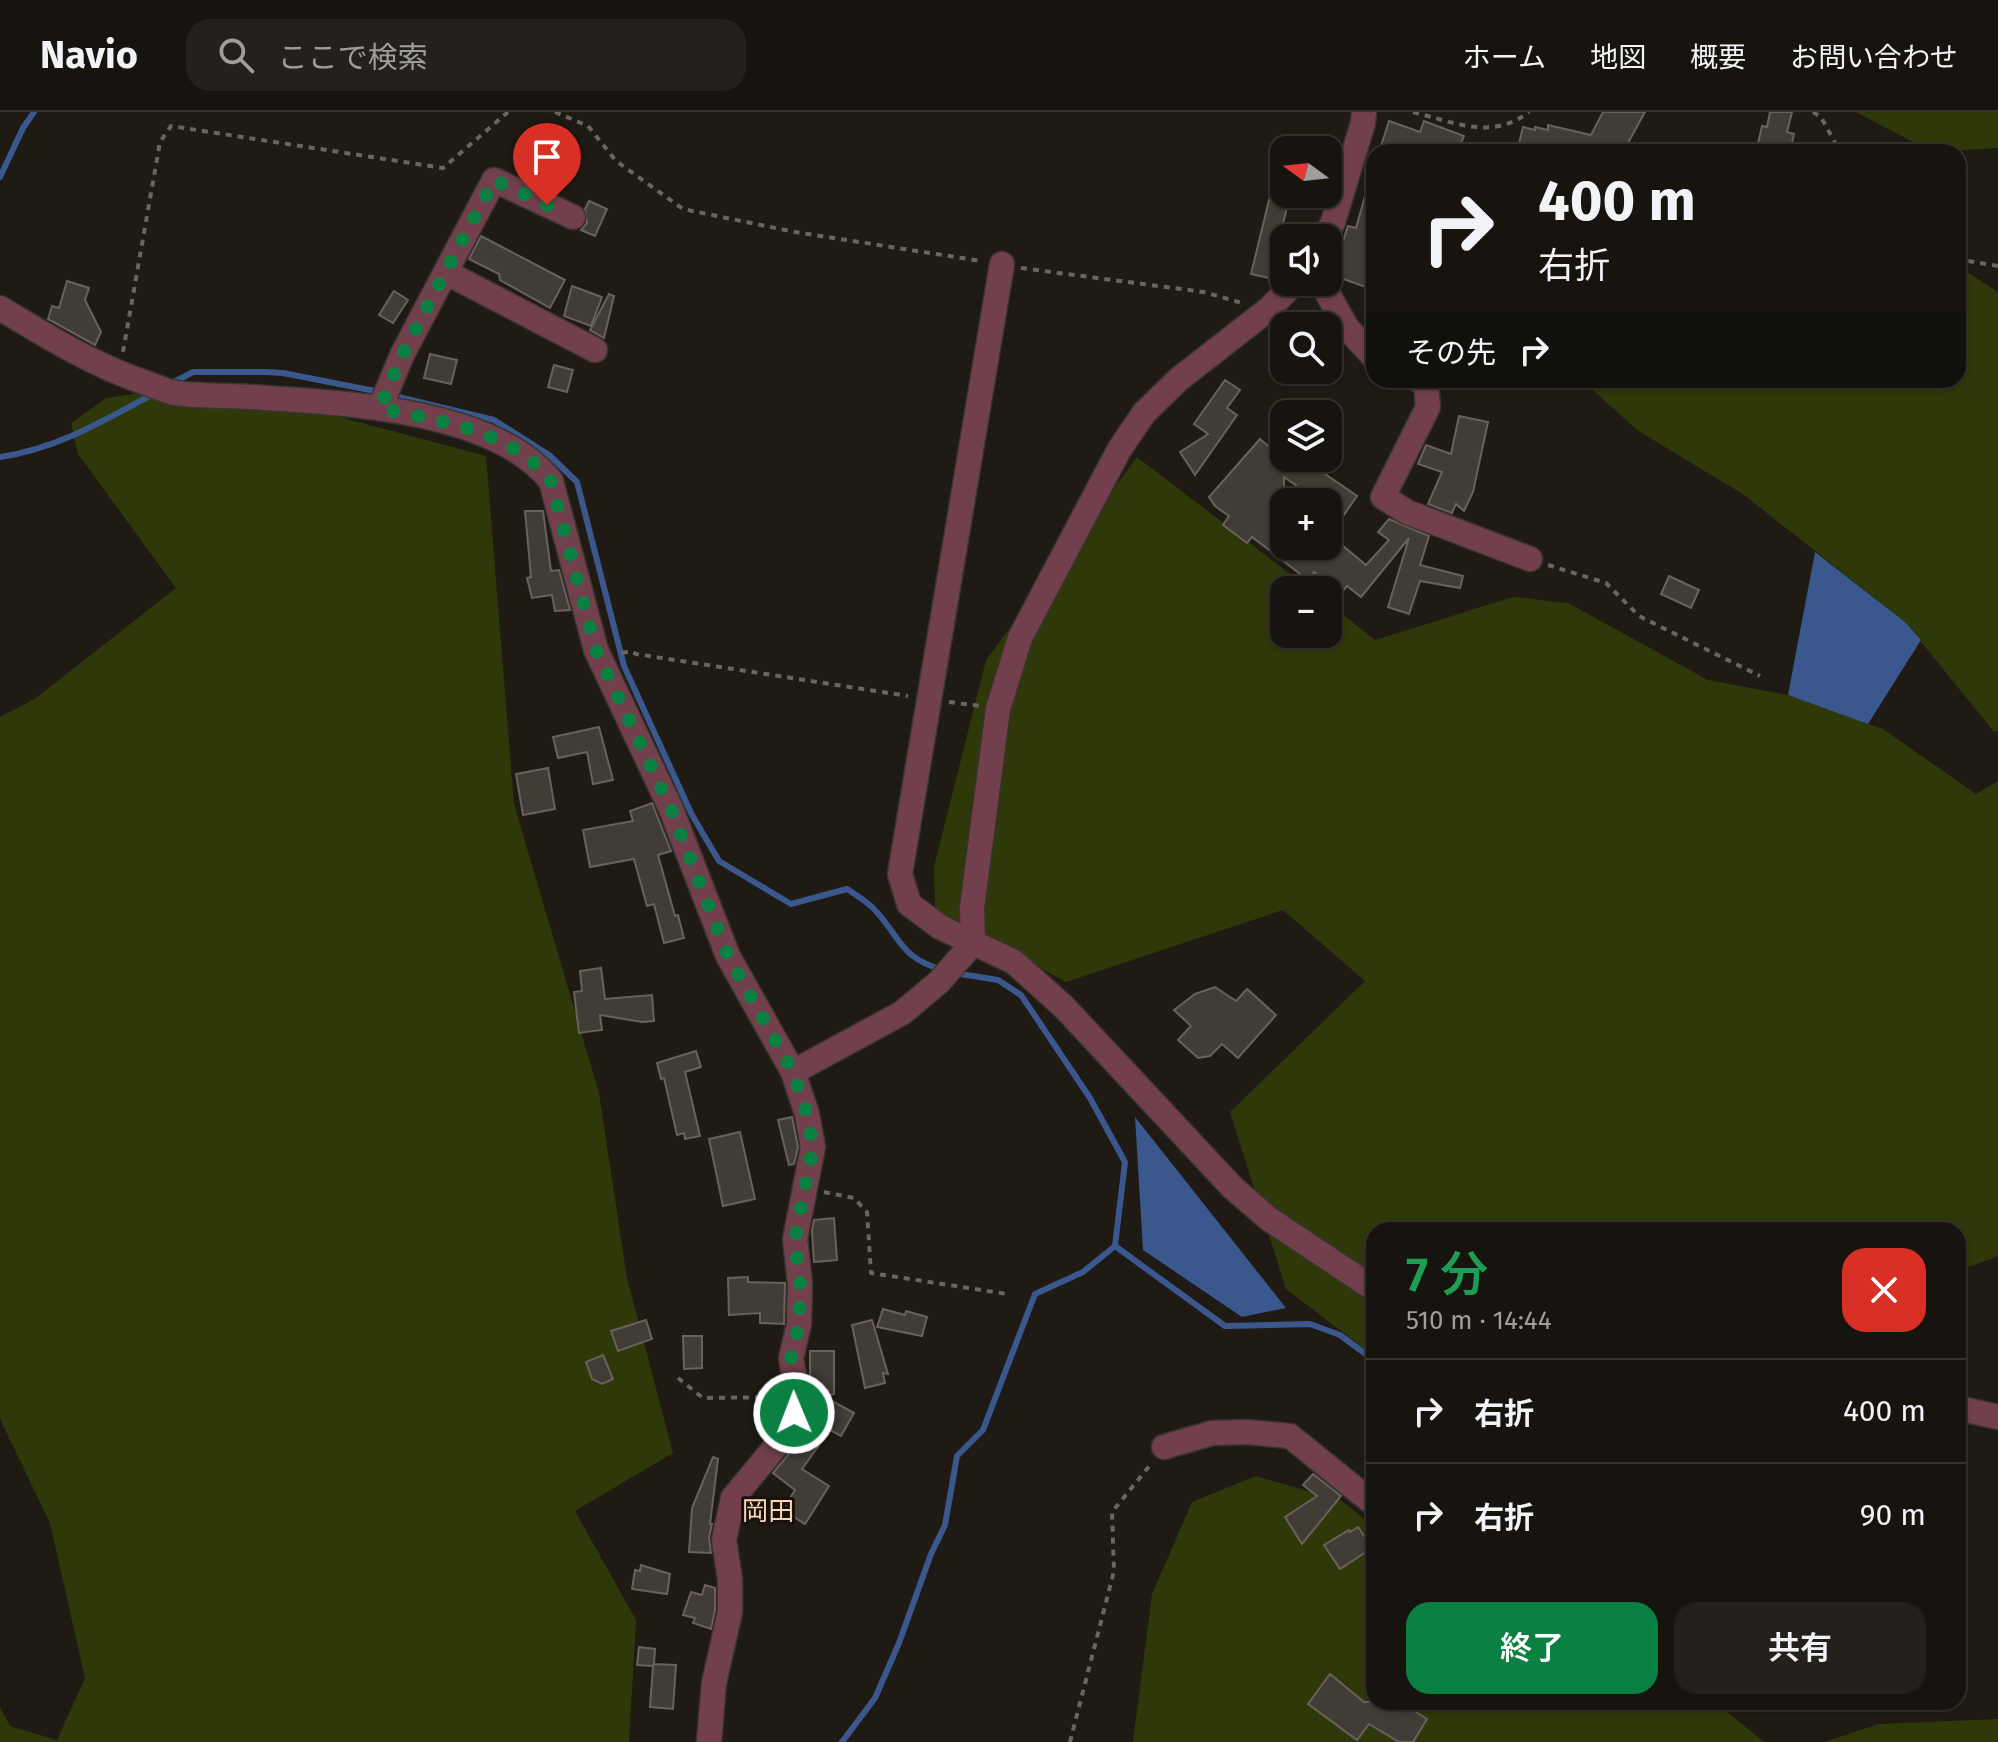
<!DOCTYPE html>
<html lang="ja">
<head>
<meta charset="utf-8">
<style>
	:root { --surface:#17140f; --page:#24211d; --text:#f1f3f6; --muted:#9e9e9e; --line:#36332f; --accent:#0b8043 }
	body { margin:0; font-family:"Fira Sans","Noto Sans JP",sans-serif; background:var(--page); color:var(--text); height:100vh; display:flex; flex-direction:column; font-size:30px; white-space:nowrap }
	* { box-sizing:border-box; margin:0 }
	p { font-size:26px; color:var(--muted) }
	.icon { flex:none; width:44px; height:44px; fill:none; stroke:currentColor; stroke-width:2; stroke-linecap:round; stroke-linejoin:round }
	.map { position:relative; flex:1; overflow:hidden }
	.drawer { position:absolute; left:1366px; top:1110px; width:600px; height:488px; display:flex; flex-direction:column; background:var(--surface); border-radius:24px; box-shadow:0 2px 6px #0004,0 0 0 2px var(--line) }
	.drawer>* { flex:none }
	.top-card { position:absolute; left:1366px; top:32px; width:600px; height:244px; border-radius:24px; box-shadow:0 2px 6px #0004,0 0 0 2px var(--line); background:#17140f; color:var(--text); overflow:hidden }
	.needle { width:52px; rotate:285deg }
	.buttons { position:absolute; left:1270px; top:24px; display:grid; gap:16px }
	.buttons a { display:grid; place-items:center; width:72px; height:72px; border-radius:16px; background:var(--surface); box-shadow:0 2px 6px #0004,0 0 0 2px var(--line); font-size:40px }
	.pin { position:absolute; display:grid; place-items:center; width:68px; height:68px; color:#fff; margin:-82px -34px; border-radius:50% 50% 50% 0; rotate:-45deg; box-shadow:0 0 8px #0007 }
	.pin .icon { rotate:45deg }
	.me { position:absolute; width:88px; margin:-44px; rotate:359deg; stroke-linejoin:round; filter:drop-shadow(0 0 6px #0008) }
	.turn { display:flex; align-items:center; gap:28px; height:168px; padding:0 40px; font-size:36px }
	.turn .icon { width:104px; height:104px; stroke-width:2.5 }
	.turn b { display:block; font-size:56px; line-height:68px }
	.then { display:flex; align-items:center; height:76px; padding:0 40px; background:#0003; gap:16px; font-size:30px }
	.round { display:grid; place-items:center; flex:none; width:84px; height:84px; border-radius:24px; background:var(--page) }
	.head { display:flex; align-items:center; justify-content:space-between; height:136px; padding:0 40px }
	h1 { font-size:48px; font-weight:600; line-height:60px; color:#1e9e55 }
	.cta { display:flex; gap:16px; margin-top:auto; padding:16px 40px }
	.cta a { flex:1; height:92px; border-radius:24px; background:var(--accent); color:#fff; font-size:32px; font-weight:600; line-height:92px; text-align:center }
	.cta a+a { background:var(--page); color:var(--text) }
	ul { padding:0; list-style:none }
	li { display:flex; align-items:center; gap:24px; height:104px; padding:0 40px; border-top:2px solid var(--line) }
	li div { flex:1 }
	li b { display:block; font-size:30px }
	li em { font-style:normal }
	header { display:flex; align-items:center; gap:48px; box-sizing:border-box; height:112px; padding:0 40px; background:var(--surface); border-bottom:2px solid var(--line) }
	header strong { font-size:38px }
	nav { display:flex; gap:44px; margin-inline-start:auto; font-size:28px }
	.search { width:560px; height:72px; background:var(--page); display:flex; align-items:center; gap:20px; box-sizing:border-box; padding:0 28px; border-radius:24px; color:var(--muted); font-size:30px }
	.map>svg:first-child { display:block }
	.green { fill:#2f3809 }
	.water { fill:#3a578e }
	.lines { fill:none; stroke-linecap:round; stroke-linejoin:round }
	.stream { stroke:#3a578e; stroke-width:6 }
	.building { fill:#423c36; stroke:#68625a; stroke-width:2; fill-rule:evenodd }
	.street-casing { stroke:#39342e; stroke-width:27 }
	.path { stroke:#69655f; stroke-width:4; stroke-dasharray:6 6; stroke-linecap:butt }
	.street { stroke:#72404d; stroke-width:24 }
	.route { stroke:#0b8043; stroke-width:14; stroke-dasharray:0 25.2 }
	.labels { text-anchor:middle; stroke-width:6; stroke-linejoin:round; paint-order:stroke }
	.quarter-label { font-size:26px; fill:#fdd5b7; stroke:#16110b }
</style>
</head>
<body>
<header>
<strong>Navio</strong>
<div class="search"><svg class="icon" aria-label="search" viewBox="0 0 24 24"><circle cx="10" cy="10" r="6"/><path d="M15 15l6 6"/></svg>ここで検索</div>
<nav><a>ホーム</a><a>地図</a><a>概要</a><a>お問い合わせ</a></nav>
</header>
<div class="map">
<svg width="1998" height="1630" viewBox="0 0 1998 1630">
	<rect width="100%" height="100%" fill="#1f1a14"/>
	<g class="green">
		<path d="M1856 0H1998V36L1932 40Z"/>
		<path d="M1958 154 1998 180V619L1994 620 1905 510 1744 383 1637 318 1582 268H1958Z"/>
		<path d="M212 271 486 344 514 692 599 981 627 1166 673 1341 575 1399 636 1508 629 1630H0V1595L10 1614 57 1628 85 1566 50 1411 0 1307V605L36 586 176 476 78 342 71 311 106 286Z"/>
		<path d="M1137 345 1311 478H1284V522H1328V491L1375 528 1513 485 1568 491 1708 568 1788 583 1883 617 1976 682 1998 669V1144L1958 1159V1118H1374V1244L1286 1177 1230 1000 1365 869 1283 798 1066 870 935 799 934 755 986 548Z"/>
		<path d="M1256 1364 1342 1389 1374 1415V1590H1715L1764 1630H1133L1152 1482 1192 1390Z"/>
		<path d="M1998 1607V1630H1825L1878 1612Z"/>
	</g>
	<g class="water">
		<path d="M1815 440 1905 510 1921 528 1868 612 1788 583Z"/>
		<path d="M1135 1005 1286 1196 1242 1205 1143 1138Z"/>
	</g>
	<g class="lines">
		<g class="stream">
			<path d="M0 65 23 16 34 0"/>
			<path d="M172 271 193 260H266L283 261 380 280"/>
			<path d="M390 283 494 308 549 343 577 370 624 554 692 703 719 749 791 792 847 777C856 783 866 789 873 796 902 826 898 845 943 858"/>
			<path d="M0 345C57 337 105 308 155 281"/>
			<path d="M1115 1134 1225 1214 1310 1212 1340 1223 1371 1246 1374 1252"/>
			<path d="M842 1630 875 1586 899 1531 931 1442 945 1413 957 1344 983 1318 1035 1182 1083 1160 1115 1134 1125 1050 1090 986 1021 883 998 868 954 861"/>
		</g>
	</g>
	<g class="building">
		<path d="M1603 0H1645L1623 40H1517L1523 15 1535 18V15L1548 18V13L1591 23Z"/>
		<path d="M1770 0H1792L1787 20 1794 22 1790 40H1756L1762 14 1767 15Z"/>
		<path d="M1389 9 1420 20 1424 9 1464 24 1457 40H1379Z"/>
		<path d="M1369 70 1374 71V178L1335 164 1328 157 1335 137 1343 129 1348 114 1356 116Z"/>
		<path d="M1271 80 1290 84 1269 166 1251 162Z"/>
		<path d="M589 89 607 97 595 124 581 118 587 111 585 97Z"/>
		<path d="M481 124 565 168 550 196 500 168 499 162 469 147Z"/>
		<path d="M67 169 89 176 85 188 101 220 95 233 48 207 52 194 59 196Z"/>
		<path d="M572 174 602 185 591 214 564 204Z"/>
		<path d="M394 179 408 188 393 211 379 203Z"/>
		<path d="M609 182 614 184 604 226 590 218Z"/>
		<path d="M430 242 457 248 451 272 424 266Z"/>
		<path d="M554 253 573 258 567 280 548 275Z"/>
		<path d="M1225 268 1240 278 1227 296 1237 303 1195 363 1180 340 1208 322 1194 312Z"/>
		<path d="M1459 304 1488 310 1473 380 1464 399 1456 392 1452 401 1428 392 1442 360 1418 352 1426 333 1451 342Z"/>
		<path d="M1260 327 1282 346H1302L1357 384 1330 423 1366 453 1389 428 1378 420 1389 407 1429 424 1420 453 1463 464 1460 476 1420 469 1409 502 1388 495 1409 426 1361 485 1347 474 1341 481 1314 460 1308 468 1252 425 1247 431 1223 413 1229 404 1215 394 1209 385ZM1284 365 1320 390H1328V434H1284Z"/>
		<path d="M525 399H543L551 459 559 458 570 498 555 499 552 483 532 486 527 466 531 465Z"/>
		<path d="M1669 464 1699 478 1691 496 1661 482Z"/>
		<path d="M599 615 613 668 593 672 587 640 558 646 553 625Z"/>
		<path d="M548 656 555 697 523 703 516 662Z"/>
		<path d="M652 691 671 739 658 743 675 804 678 803 684 826 664 831 654 792 647 794 634 747 590 755 583 718 633 709 630 699Z"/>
		<path d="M601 856 605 887 652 883 654 909 642 910 600 903 602 918 579 921 574 880 582 879 580 859Z"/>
		<path d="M1215 875 1236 889 1247 877 1276 903 1238 946 1222 932 1210 944 1198 946 1178 928 1191 914 1174 898 1195 882Z"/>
		<path d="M696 939 701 955 685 960 700 1024 685 1027 684 1021 677 1023 664 966 661 967 657 951Z"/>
		<path d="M792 1005 798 1035 794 1052 789 1053 778 1008Z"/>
		<path d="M740 1020 755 1087 723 1094 709 1027Z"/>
		<path d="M834 1106 837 1148 814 1150 812 1119 814 1108Z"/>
		<path d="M748 1165V1170L785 1171 784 1212 760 1211V1201L729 1203 728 1166Z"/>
		<path d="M883 1197 905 1203 906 1199 927 1205 922 1224 877 1215Z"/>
		<path d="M646 1208 652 1227 618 1239 611 1219Z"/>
		<path d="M872 1208 888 1262 883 1261 885 1271 865 1276 852 1213Z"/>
		<path d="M683 1224H702V1256L684 1257Z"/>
		<path d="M810 1239H834V1282L823 1284 854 1301 841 1324 830 1318 802 1357 829 1374 805 1412 783 1398 795 1378 773 1361 788 1343 799 1323 810 1330Z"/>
		<path d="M603 1243 613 1267 602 1272 592 1267 586 1250Z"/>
		<path d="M713 1345 718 1347 710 1412H712L709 1425 711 1441 689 1440 692 1396Z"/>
		<path d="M1313 1362 1341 1384 1302 1432 1285 1405 1317 1384 1303 1373Z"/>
		<path d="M1358 1415 1372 1436 1340 1457 1324 1433 1349 1418 1350 1420Z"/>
		<path d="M641 1453 670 1462 667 1482 632 1477 635 1458 640 1459Z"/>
		<path d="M705 1473 715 1476V1498L711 1517 693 1511 695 1506 683 1503 691 1480 702 1483Z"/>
		<path d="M639 1535 655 1537 654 1552 676 1553 673 1597 650 1595 653 1554 637 1553Z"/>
		<path d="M1330 1562 1364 1590H1422L1416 1600 1427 1607 1413 1630H1399L1369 1612 1357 1628 1308 1592Z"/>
	</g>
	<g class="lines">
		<defs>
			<g id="street">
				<path d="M1325 126 1333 110 1363 11 1364 0"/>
				<path d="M1002 152 900 762 909 792 940 815 1014 850 1064 895 1233 1076 1269 1107 1374 1177"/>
				<path d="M447 161 595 238"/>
				<path d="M1321 170 1347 216 1374 245"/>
				<path d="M0 196C48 225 93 253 146 271 155 274 165 279 175 281 205 285 236 283 266 286 350 291 496 299 551 369L596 538 671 697 728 844 793 960 807 1002 813 1035 795 1127 800 1171 799 1212 791 1246 796 1276 794 1301 776 1334 733 1386 724 1428 730 1467V1500L714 1571 709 1630"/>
				<path d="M1419 268 1426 272 1428 295 1383 385 1407 400 1530 447"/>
				<path d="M380 296 402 243 494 68 573 105"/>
				<path d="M793 960 902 901 939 870 973 831 972 796 998 597 1020 526 1119 338 1144 301 1179 267 1269 197 1295 170"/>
				<path d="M1958 1296 1998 1305"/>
				<path d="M1164 1335 1212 1321 1247 1320 1290 1324 1374 1392"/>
			</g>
		</defs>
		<use href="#street" class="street-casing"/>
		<g class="path">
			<path d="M555 0 588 14 616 49 683 97 795 120 981 149"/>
			<path d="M1413 0C1454 10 1491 29 1529 0"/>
			<path d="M1813 0 1821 5 1840 40"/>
			<path d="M1958 143 1968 149 1998 154"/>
			<path d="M1021 156 1204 180 1242 191"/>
			<path d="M123 240 160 30 171 14 443 56 508 0"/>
			<path d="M1548 453 1606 471 1639 504 1760 564"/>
			<path d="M622 541 631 539 636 542 908 584"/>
			<path d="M949 590 980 594"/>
			<path d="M824 1080 854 1086 867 1100 871 1161 1007 1182"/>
			<path d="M678 1266 703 1286 777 1285"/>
			<path d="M1070 1630 1114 1459 1112 1400 1151 1352"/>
		</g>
		<use href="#street" class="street"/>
	</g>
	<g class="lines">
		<path class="route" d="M547 93 494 68 402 243 380 296C441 310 510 317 551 369L596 538 671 697 728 844 793 960 807 1002 813 1035 795 1127 800 1171 799 1212 791 1246 796 1276 794 1301"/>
	</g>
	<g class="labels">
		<g class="quarter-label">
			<text x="768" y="1408">岡田</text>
		</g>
	</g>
</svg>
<div class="buttons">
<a><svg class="needle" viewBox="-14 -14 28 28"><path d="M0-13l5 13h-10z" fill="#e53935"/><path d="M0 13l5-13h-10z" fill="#9e9e9e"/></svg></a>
<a><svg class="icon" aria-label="sound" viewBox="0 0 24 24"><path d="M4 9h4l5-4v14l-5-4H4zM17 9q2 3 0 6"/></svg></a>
<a><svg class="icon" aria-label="search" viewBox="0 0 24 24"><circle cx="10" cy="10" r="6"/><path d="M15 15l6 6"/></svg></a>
<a><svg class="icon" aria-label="layers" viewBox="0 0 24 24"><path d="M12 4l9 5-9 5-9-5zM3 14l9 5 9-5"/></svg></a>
<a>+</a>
<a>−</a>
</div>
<div class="pin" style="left:547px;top:93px;background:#d93025"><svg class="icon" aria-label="arrive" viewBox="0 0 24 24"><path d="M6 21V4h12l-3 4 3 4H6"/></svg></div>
<svg class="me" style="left:794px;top:1301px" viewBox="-20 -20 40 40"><circle r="17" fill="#0b8043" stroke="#fff" stroke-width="3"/><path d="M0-11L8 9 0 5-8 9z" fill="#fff"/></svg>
<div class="top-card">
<div class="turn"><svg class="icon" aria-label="right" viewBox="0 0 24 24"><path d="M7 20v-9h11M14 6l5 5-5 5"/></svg><div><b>400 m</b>右折</div></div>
<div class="then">その先<svg class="icon" aria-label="right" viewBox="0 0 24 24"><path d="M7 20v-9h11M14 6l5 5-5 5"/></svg></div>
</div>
<section class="drawer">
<div class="head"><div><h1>7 分</h1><p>510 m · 14:44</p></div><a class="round" style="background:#d93025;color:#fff"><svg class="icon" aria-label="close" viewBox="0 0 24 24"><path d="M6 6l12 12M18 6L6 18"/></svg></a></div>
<ul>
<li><svg class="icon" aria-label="right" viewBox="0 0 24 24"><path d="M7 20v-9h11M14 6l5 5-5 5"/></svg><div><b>右折</b></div><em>400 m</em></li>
<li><svg class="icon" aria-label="right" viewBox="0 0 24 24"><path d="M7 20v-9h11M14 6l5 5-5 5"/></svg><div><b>右折</b></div><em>90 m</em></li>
</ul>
<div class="cta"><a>終了</a><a>共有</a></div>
</section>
</div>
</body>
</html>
